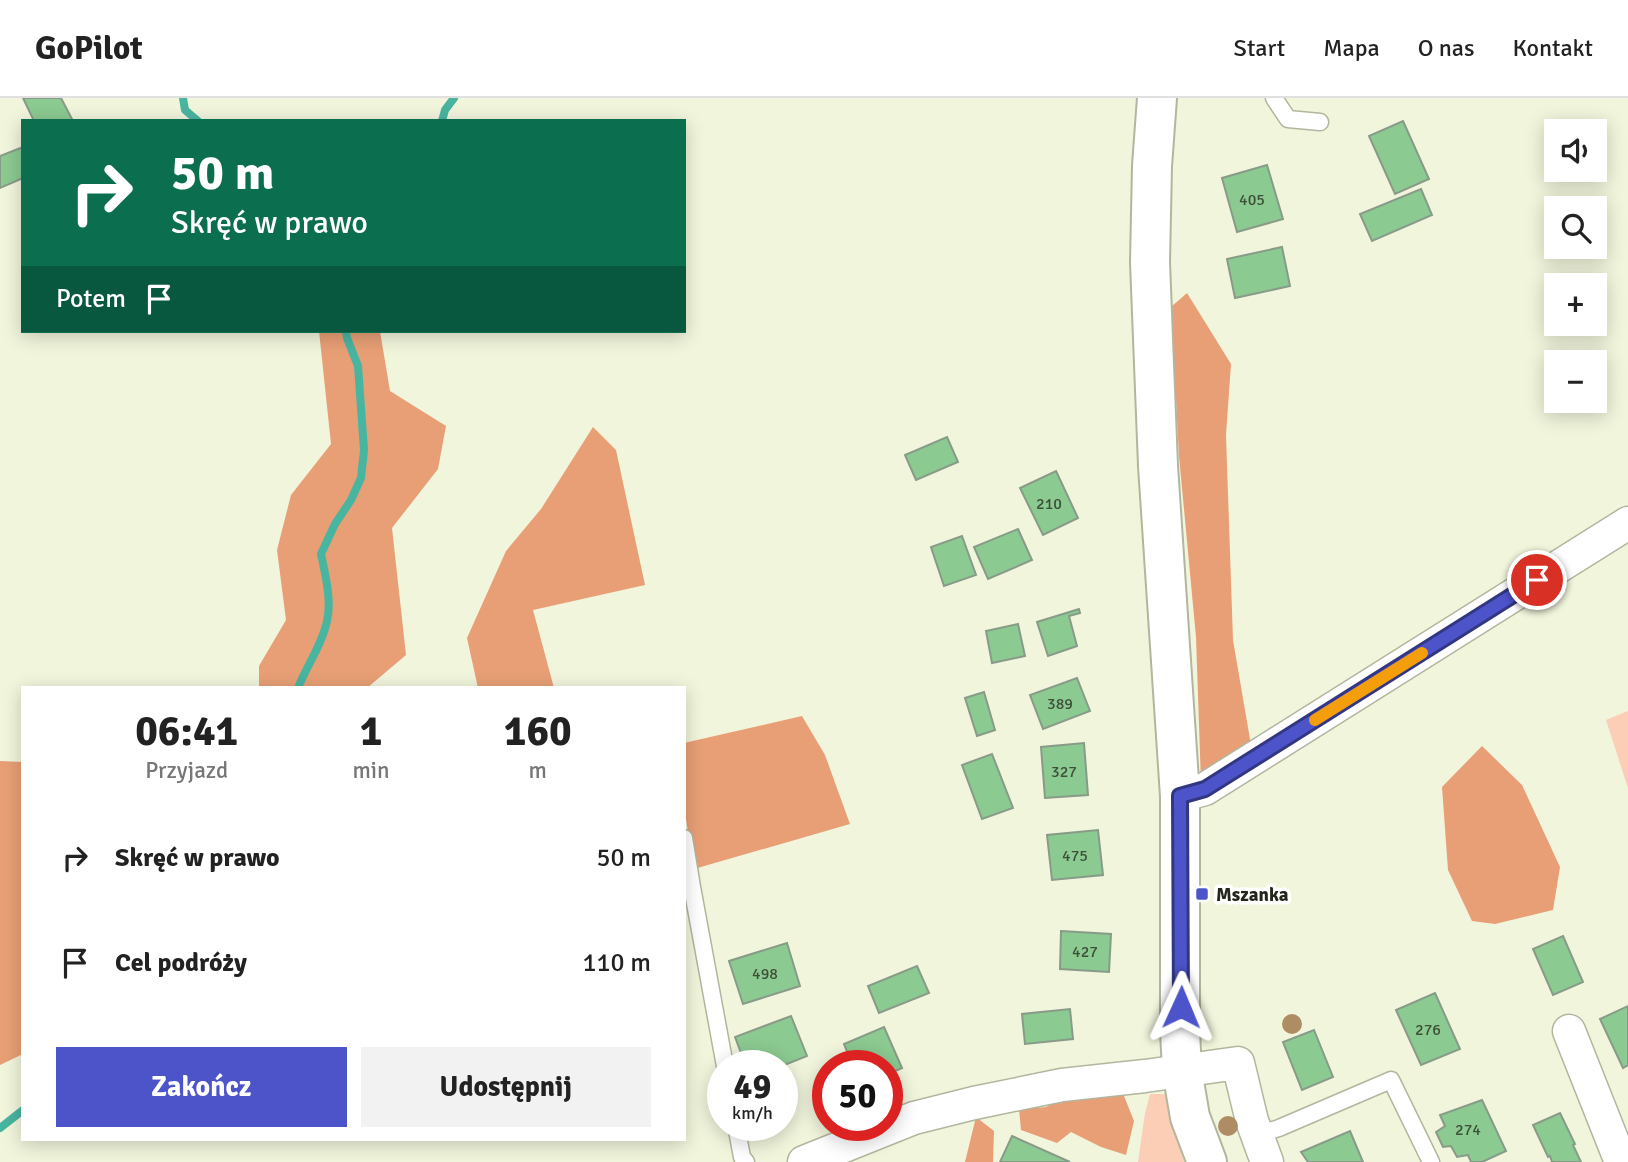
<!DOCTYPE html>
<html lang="pl">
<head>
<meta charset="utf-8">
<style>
	:root { --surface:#fff; --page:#f2f2f2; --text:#222; --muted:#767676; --line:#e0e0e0; --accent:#4d54ca }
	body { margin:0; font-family:Signika,sans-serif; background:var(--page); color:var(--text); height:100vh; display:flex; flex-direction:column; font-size:26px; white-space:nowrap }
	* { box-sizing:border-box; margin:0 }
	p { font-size:23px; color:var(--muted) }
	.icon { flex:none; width:38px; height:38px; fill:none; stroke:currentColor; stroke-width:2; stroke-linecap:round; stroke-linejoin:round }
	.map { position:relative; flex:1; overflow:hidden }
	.side { position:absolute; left:21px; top:588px; width:665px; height:455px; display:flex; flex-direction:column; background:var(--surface); border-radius:0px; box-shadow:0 4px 18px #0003 }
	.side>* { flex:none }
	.top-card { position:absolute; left:21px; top:21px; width:665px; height:214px; border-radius:0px; box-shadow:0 4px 18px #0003; background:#0b6e4f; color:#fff; overflow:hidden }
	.controls { position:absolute; left:1544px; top:21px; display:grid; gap:14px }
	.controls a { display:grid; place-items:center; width:63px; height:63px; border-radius:0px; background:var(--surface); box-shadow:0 4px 18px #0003; font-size:35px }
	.speed { position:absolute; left:707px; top:952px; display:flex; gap:14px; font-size:35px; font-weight:700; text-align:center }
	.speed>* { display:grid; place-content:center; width:91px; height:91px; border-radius:50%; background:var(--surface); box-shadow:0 4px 18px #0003; line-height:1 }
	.speed small { font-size:18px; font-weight:400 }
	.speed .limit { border:10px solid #d22; background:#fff; color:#111 }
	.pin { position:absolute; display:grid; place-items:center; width:60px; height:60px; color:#fff; margin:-30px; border:4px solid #fff; border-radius:50%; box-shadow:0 2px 7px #0007 }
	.me { position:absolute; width:77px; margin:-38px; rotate:1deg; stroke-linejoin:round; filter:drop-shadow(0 0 5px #0008) }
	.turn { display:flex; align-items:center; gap:24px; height:147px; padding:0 35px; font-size:32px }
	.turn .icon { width:91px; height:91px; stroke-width:2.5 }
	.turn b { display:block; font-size:49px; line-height:60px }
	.then { display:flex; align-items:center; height:66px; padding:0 35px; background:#0003; gap:14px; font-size:26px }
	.eta { display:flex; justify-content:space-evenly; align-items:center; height:119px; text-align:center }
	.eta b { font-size:42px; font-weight:700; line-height:49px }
	.button { display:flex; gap:14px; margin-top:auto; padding:14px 35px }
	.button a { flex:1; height:80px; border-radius:0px; background:var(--accent); color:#fff; font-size:28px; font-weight:700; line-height:80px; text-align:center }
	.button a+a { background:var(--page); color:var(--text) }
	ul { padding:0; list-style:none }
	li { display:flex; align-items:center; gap:21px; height:105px; padding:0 35px }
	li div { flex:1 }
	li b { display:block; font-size:26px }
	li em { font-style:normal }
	header { display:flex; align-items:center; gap:42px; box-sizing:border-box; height:98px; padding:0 35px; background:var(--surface); border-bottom:2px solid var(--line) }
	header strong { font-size:33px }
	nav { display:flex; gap:38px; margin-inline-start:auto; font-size:24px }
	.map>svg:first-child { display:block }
	.green { fill:#fbceb5 }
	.forest { fill:#e89f75 }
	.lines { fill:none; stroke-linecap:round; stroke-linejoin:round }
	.stream { stroke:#48b5a1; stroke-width:8 }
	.building { fill:#8bca91; stroke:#889b89; stroke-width:2 }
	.service-casing { stroke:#b2b69e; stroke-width:19 }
	.minor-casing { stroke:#b2b69e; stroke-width:35 }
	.secondary-casing { stroke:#b2b69e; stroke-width:42 }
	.service { stroke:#fff; stroke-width:16 }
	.minor { stroke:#fff; stroke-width:32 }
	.secondary { stroke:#fff; stroke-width:38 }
	.tree { fill:#ae8c64 }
	.route-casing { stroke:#323783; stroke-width:18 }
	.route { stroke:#4d54ca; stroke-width:12 }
	.slow { stroke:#f59e0b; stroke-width:12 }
	.poi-dot { fill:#4d54ca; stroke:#fff; stroke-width:2.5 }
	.labels { text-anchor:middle; stroke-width:7; stroke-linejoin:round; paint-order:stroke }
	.number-label { font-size:16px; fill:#3e4f39 }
	.poi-label { font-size:19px; font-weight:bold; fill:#24261c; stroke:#fff; text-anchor:start }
</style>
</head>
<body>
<header>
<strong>GoPilot</strong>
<nav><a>Start</a><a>Mapa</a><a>O nas</a><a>Kontakt</a></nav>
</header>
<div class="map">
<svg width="1628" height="1064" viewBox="0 0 1628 1064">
	<rect width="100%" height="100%" fill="#f1f5dc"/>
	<g class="green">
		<path d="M1628 613V690L1606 622Z"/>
		<path d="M1150 996H1166L1178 1045 1184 1064H1138L1145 1015Z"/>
	</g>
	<g class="forest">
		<path d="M1187 195 1231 266 1226 337 1233 542 1252 653 1201 685 1196 539 1179 358 1171 209Z"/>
		<path d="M319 233H380L390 293 446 328 438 371 392 430 406 557 367 590H259V568L286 522 277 452 291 397 331 346Z"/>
		<path d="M593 329 616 352 645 487 533 512 554 590H478L467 540 506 453 541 411Z"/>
		<path d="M802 618 825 657 850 726 694 771 684 709V645Z"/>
		<path d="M1482 648 1522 687 1560 769 1553 812 1495 826 1472 823 1448 772 1442 689Z"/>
		<path d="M0 663 23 664V956L0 967Z"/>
		<path d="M1066 997 1124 998 1134 1023 1126 1057 1101 1049 1071 1034 1057 1045 1021 1032 1019 1011 1046 1009Z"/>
		<path d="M976 1019 994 1033 993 1064H965Z"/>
	</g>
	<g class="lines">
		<g class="stream">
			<path d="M183 0 185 12 198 23"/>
			<path d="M442 23 445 12 454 0"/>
			<path d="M298 590C307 567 322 547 327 523 332 503 325 475 321 456L335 426 351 402 361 380 364 352 358 268 347 240 346 233"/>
			<path d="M0 1030 23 1012"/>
		</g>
	</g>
	<g class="building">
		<path d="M23 0H61L73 23H34Z"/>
		<path d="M1403 23 1429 81 1395 96 1369 38Z"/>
		<path d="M23 49V80L0 90V58Z"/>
		<path d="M1267 67 1283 121 1237 134 1222 80Z"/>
		<path d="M1421 91 1432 117 1372 143 1360 116Z"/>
		<path d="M1282 149 1290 188 1235 200 1227 161Z"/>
		<path d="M947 339 958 364 916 382 905 357Z"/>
		<path d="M1056 373 1078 420 1043 437 1020 390Z"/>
		<path d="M1018 431 1032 462 988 481 974 449Z"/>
		<path d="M962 438 976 477 944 488 931 449Z"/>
		<path d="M1079 511 1080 515 1069 518 1077 548 1048 558 1037 524Z"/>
		<path d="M1018 526 1025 558 992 565 986 533Z"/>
		<path d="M1077 580 1090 613 1043 631 1030 597Z"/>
		<path d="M984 594 995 632 977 638 965 600Z"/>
		<path d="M1084 645 1088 697 1045 700 1041 649Z"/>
		<path d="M992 656 1013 710 982 721 962 667Z"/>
		<path d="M1098 732 1103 777 1052 782 1047 737Z"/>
		<path d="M1061 833 1111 836 1109 874 1060 871Z"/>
		<path d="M1563 838 1583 884 1553 897 1533 851Z"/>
		<path d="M787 845 800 888 743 906 729 863Z"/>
		<path d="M917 868 929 895 879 915 868 888Z"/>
		<path d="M1435 895 1460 951 1421 967 1396 912Z"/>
		<path d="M1628 908V967L1623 970 1600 921Z"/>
		<path d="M1070 911 1073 941 1025 946 1022 916Z"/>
		<path d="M791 918 807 958 782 968H746L735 939Z"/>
		<path d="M884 929 902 970 887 977V968H853L844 946Z"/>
		<path d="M1314 932 1333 979 1302 992 1283 944Z"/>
		<path d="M1482 1002 1506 1053 1482 1064H1471L1468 1057 1457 1059 1451 1048 1443 1049 1436 1034 1445 1028 1440 1017Z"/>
		<path d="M1560 1015 1575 1046 1573 1047 1581 1064H1552L1550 1058 1548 1059 1533 1027Z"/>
		<path d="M1350 1033 1363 1064H1308L1301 1054Z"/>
		<path d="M1012 1038 1070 1064H1000Z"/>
	</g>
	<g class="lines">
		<defs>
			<g id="service">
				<path d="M1274 0 1288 21 1320 24"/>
				<path d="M684 740 692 789 725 968"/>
				<path d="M736 1027 742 1059 746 1064"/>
				<path d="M1257 1037 1279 1030 1391 982 1431 1064"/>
			</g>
			<g id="minor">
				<path d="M1180 698 1205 691 1628 425"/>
				<path d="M1569 933 1621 1064"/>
				<path d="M804 1064 914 1020 974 1005 1062 987 1145 978 1238 965 1252 1023 1267 1064"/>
			</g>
			<path id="secondary" d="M1157 0 1152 68 1150 164 1158 368 1180 698V934L1182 972 1190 1019 1207 1064"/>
		</defs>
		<use href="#service" class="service-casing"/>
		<use href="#minor" class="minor-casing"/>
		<use href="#secondary" class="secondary-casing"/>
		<use href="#service" class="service"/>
		<use href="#minor" class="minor"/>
		<use href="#secondary" class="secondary"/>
	</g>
	<g class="tree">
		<circle cx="1292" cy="926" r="10"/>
		<circle cx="1228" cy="1028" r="10"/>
	</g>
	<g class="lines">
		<defs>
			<path id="route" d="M1181 909 1180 698 1205 691 1537 482"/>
		</defs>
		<use href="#route" class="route-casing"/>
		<use href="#route" class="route"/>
		<path class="slow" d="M1315 622 1422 555"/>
	</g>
	<rect class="poi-dot" x="1195" y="789" width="14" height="14" rx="3.5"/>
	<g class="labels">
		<g class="number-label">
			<text x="1252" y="107">405</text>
			<text x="1049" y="411">210</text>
			<text x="1060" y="611">389</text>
			<text x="1064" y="679">327</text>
			<text x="1075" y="763">475</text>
			<text x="1085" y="859">427</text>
			<text x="765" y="881">498</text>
			<text x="1428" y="937">276</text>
			<text x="1468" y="1037">274</text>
		</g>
		<g class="poi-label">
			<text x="1216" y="803">Mszanka</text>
		</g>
	</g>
</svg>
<div class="controls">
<a><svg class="icon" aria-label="sound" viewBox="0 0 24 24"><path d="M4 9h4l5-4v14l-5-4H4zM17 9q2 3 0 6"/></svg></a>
<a><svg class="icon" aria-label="search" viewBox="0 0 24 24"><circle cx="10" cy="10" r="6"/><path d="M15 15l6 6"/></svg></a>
<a>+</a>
<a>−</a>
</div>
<div class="speed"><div>49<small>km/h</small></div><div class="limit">50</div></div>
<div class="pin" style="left:1537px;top:482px;background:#d93025"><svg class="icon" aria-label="arrive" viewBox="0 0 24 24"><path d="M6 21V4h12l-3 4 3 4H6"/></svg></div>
<svg class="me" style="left:1181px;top:909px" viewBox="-20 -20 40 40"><path d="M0-17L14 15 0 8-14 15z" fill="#4d54ca" stroke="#fff" stroke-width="4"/></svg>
<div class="top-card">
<div class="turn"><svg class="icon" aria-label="right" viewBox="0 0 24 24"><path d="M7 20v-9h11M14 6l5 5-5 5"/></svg><div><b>50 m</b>Skręć w prawo</div></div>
<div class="then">Potem<svg class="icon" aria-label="arrive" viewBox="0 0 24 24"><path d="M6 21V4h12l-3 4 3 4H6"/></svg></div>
</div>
<section class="side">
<div class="eta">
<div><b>06:41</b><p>Przyjazd</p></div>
<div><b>1</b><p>min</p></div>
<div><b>160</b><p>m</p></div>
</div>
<ul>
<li><svg class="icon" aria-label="right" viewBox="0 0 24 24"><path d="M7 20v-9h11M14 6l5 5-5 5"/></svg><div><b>Skręć w prawo</b></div><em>50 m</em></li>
<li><svg class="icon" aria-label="arrive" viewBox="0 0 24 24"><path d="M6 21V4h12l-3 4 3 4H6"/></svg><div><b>Cel podróży</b></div><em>110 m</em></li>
</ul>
<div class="button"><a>Zakończ</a><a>Udostępnij</a></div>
</section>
</div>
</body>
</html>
